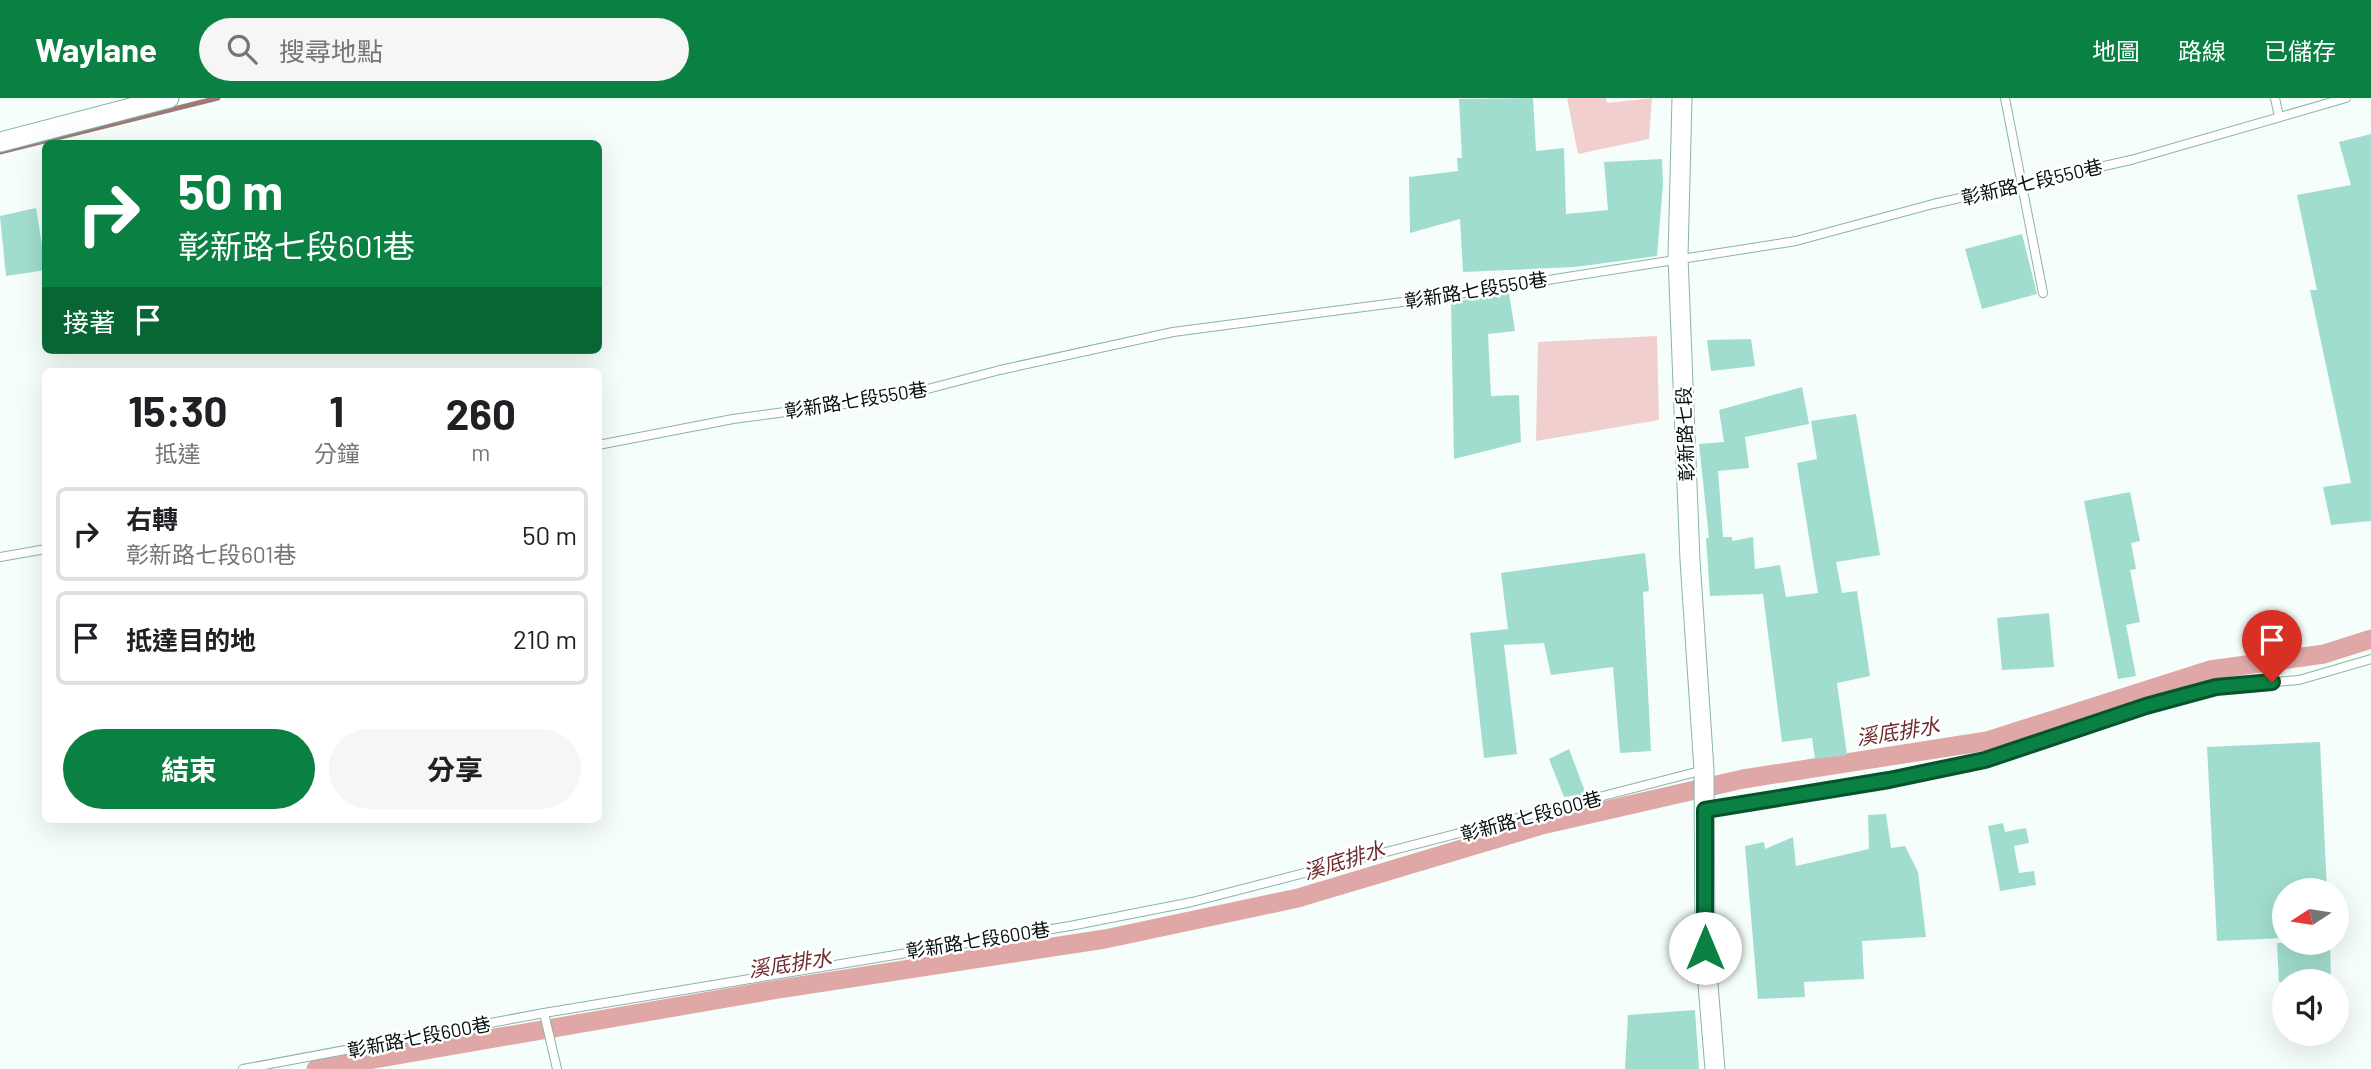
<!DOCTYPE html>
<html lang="zh-TW">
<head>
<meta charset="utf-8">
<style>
	:root { --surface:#fff; --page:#f6f6f6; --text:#202124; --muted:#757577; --line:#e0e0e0; --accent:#0b8043 }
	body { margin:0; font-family:Barlow,"Noto Sans TC",sans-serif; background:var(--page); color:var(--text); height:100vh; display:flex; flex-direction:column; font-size:26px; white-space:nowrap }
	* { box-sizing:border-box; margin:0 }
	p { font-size:23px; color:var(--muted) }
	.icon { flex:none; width:38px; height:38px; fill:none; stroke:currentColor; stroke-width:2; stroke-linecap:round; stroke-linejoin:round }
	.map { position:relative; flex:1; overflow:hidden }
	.drawer { position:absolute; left:42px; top:270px; width:560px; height:455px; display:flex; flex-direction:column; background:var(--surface); border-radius:10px; box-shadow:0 7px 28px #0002 }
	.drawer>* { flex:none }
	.banner { position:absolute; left:42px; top:42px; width:560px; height:214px; border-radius:10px; box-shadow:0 7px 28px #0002; background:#0b8043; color:#fff; overflow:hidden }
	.needle { width:46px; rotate:258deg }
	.controls { position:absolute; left:2272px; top:780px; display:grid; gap:14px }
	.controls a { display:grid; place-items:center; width:77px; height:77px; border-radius:50%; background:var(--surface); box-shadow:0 7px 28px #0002; font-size:35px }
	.pin { position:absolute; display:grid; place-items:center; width:60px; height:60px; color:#fff; margin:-72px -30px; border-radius:50% 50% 50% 0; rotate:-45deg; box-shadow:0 0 7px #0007 }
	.pin .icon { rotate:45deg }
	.me { position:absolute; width:77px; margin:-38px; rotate:0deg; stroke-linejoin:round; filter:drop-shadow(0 0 5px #0008) }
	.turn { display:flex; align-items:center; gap:24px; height:147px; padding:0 21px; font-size:32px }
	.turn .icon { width:91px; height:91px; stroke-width:2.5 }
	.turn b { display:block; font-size:49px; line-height:60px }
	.then { display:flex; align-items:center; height:66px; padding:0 21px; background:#0003; gap:14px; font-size:26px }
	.eta { display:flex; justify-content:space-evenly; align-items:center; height:119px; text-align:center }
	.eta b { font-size:42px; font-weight:700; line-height:49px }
	.cta { display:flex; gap:14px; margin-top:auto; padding:14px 21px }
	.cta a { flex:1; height:80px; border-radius:42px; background:var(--accent); color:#fff; font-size:28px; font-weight:700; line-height:80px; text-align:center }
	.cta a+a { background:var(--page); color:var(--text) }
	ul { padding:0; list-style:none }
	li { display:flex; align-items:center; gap:21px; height:94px; margin:0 14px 10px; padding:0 7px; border:4px solid var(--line); border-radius:10px }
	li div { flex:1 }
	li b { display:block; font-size:26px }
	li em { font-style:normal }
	header { display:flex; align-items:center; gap:42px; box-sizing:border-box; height:98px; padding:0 35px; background:var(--accent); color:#fff }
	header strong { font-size:33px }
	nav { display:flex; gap:38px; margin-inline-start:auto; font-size:24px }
	.search { width:490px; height:63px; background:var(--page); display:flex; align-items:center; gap:18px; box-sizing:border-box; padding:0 24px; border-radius:38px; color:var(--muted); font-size:26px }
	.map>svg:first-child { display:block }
	.green { fill:#f1cfce }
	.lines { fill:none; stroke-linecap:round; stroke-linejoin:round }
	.stream { stroke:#9d7a78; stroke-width:5 }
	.canal { stroke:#dfa8a7; stroke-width:19 }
	.building { fill:#a1ddce }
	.service-casing { stroke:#8ab4a9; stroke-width:10 }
	.tertiary-casing { stroke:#8ab4a9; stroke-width:21 }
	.service { stroke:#fff; stroke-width:8 }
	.tertiary { stroke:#fff; stroke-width:19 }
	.route-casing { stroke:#07532c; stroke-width:18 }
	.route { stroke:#0b8043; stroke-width:12 }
	.labels { text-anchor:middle; stroke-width:5; stroke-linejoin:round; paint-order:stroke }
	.street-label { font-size:19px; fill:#020f0c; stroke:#fff }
	.water-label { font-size:21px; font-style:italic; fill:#6e2c2e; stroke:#fff }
</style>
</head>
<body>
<header>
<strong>Waylane</strong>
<div class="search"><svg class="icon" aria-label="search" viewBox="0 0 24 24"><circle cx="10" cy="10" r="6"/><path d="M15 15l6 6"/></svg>搜尋地點</div>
<nav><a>地圖</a><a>路線</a><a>已儲存</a></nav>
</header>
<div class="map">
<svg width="2371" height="971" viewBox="0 0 2371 971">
	<rect width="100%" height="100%" fill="#f5fefb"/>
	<g class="green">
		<path d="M1567 0H1606L1607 5 1652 0 1649 41 1578 56Z"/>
		<path d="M1657 238 1659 322 1536 343 1538 244Z"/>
	</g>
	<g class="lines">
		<path class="stream" d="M0 54 218 0"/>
		<path class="canal" d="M316 971 773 892 1105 841 1298 800 1542 727 1743 681 1987 643 2210 572 2324 556 2371 541"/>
	</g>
	<g class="building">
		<path d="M1533 0 1536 53 1564 50 1566 116 1608 112 1604 64 1662 61 1663 86 1657 158 1575 169 1463 174 1460 121 1410 135 1409 79 1458 73 1457 60H1462L1459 1Z"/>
		<path d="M2371 36V423L2331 427 2323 389 2351 385 2310 192H2317L2297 97 2351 87 2339 44Z"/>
		<path d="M36 110 46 172 6 178 0 118Z"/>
		<path d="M2022 136 2037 196 1982 211 1965 151Z"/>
		<path d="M1509 195 1515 233 1488 236 1491 298 1519 297 1521 344 1454 361 1451 204Z"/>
		<path d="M1751 241 1755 268 1711 273 1707 242Z"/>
		<path d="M1802 289 1809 326 1745 339 1749 370 1718 373 1723 439H1732V443L1753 439 1755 471 1780 467 1786 499 1818 495 1797 365 1817 361 1811 323 1856 316 1880 457 1836 464 1842 495 1857 493 1870 578 1837 585 1847 657 1815 661 1812 640 1782 644 1763 496 1710 498 1706 440H1709L1699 346 1724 344 1719 312Z"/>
		<path d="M2130 394 2140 443 2131 445 2136 471 2130 472 2140 524 2126 527 2136 578 2118 581 2084 403Z"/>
		<path d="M1645 455 1649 493 1643 494 1651 653 1620 655 1613 569 1551 577 1544 545 1504 547 1517 656 1484 660 1470 535 1508 531 1501 475Z"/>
		<path d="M2049 515 2054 569 2002 572 1997 520Z"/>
		<path d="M2320 644 2327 793H2284V840L2217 843 2207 649Z"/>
		<path d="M1569 651 1586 696 1564 699 1549 661Z"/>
		<path d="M1886 716 1891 750 1905 748 1918 774 1926 839 1862 843 1864 881 1804 884 1805 899 1758 901 1745 748 1764 744 1765 751 1793 739 1796 768 1869 751 1868 717Z"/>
		<path d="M2003 725 2005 734 2026 730 2029 745 2014 748 2019 775 2034 773 2036 787 2000 793 1988 728Z"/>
		<path d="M2277 845H2330L2331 884H2279Z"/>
		<path d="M1695 912 1699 971H1625L1628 917Z"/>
	</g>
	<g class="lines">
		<defs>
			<g id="service">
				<path d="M2005 0 2043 195"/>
				<path d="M2275 0 2279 19"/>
				<path d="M598 347 733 321 897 299 1000 272 1173 234 1433 200 1796 143 1933 106 2131 62 2346 0"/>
				<path d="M0 459 46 451"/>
				<path d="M1705 712 1889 682 1985 661 2145 608 2216 589 2299 582 2371 561"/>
				<path d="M544 915 557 971"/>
				<path d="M243 971 544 915 1070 828 1192 804 1704 672"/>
			</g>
			<g id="tertiary">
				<path d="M1682 0 1678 159 1690 462 1704 672 1705 850 1715 971"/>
				<path d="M0 44 169 0"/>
			</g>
		</defs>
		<use href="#service" class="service-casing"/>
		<use href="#tertiary" class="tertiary-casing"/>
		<use href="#service" class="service"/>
		<use href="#tertiary" class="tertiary"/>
	</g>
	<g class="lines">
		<defs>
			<path id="route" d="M1705 850V712L1889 682 1985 662 2146 608 2216 589 2272 584"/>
		</defs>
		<use href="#route" class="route-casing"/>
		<use href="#route" class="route"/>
	</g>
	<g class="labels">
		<g class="street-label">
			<text transform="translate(2032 84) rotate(-13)" y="7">彰新路七段550巷</text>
			<text transform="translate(1476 192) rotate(-9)" y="7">彰新路七段550巷</text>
			<text transform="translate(856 302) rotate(-9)" y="7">彰新路七段550巷</text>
			<text transform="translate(1685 336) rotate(-92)" y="7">彰新路七段</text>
			<text transform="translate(1531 718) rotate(-15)" y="7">彰新路七段600巷</text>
			<text transform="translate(978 842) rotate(-9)" y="7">彰新路七段600巷</text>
			<text transform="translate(419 939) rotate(-11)" y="7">彰新路七段600巷</text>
		</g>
		<g class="water-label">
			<text transform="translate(1898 634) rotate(-9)" y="7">溪底排水</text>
			<text transform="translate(1344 763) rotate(-17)" y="7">溪底排水</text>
			<text transform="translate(790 866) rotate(-9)" y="7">溪底排水</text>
		</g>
	</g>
</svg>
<div class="controls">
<a><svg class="needle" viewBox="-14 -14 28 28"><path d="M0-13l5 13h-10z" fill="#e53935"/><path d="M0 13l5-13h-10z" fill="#757577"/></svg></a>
<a><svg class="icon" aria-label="sound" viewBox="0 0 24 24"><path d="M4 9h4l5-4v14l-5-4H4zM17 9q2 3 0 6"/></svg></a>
</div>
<div class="pin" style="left:2272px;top:584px;background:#d93025"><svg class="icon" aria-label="arrive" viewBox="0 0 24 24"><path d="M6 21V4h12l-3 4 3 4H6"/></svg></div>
<svg class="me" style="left:1705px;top:850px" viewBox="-20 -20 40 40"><circle r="19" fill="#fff"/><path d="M0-13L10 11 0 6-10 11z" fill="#0b8043"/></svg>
<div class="banner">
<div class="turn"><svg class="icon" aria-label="right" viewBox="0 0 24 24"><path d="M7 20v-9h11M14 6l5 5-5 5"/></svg><div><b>50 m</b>彰新路七段601巷</div></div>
<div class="then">接著<svg class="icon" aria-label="arrive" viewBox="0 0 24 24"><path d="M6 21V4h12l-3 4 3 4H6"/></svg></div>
</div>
<section class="drawer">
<div class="eta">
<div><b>15:30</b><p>抵達</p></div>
<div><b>1</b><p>分鐘</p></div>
<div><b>260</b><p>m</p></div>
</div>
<ul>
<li><svg class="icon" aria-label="right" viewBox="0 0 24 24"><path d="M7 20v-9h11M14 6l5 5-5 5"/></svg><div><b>右轉</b><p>彰新路七段601巷</p></div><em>50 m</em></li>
<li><svg class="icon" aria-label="arrive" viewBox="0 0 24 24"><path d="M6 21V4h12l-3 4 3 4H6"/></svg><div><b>抵達目的地</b></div><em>210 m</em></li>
</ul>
<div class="cta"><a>結束</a><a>分享</a></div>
</section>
</div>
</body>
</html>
